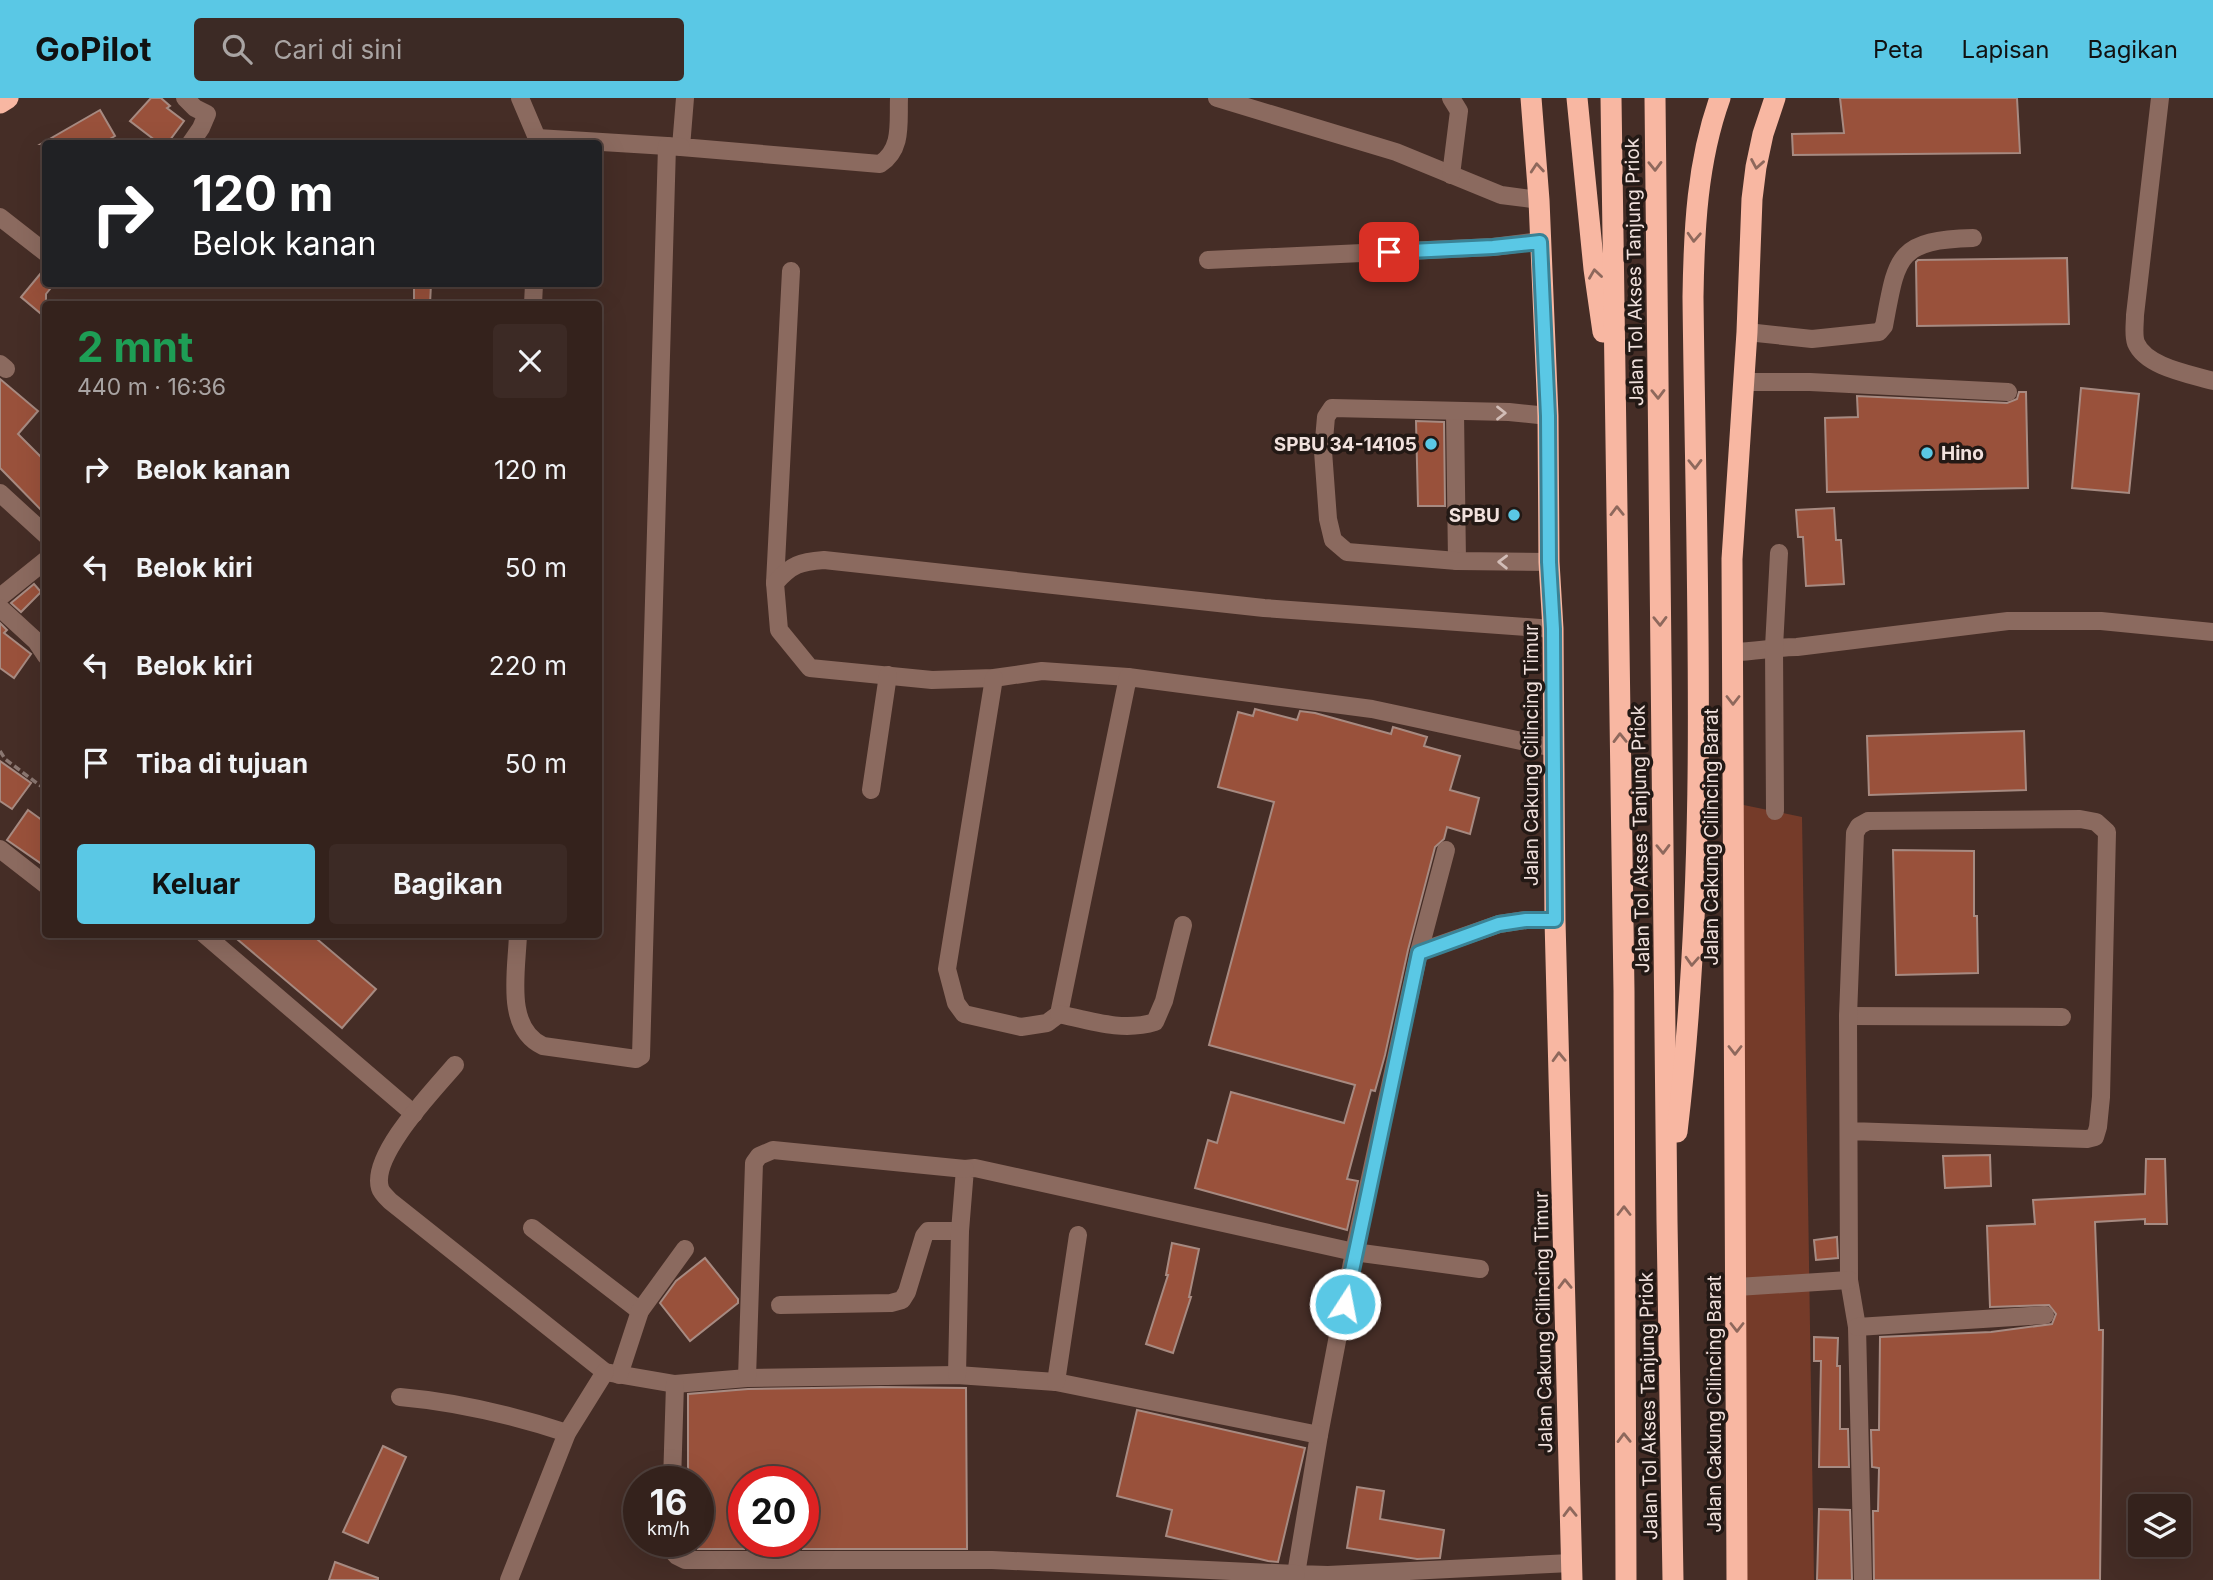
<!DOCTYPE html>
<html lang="id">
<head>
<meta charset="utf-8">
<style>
	:root { --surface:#34221c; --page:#3c2a25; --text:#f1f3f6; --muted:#a9a4a3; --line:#4e3f3b; --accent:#5ac8e5 }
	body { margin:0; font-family:Inter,sans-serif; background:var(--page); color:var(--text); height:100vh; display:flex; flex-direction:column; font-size:26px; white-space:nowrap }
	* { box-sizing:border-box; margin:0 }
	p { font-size:23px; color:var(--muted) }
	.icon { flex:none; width:38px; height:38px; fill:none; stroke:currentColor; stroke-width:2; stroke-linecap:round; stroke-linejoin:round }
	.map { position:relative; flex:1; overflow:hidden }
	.side { position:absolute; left:42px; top:203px; width:560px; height:637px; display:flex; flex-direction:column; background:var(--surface); border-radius:7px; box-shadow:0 7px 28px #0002,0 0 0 2px var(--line) }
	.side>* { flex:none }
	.hud { position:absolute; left:42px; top:42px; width:560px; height:147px; border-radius:7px; box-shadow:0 7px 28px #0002,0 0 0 2px var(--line); background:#202124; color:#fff; overflow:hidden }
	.controls { position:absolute; left:2128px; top:1396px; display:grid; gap:14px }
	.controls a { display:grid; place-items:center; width:63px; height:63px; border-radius:7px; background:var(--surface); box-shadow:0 7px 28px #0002,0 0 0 2px var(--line); font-size:35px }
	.speed { position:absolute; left:623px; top:1368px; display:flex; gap:14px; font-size:35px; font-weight:700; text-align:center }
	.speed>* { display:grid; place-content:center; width:91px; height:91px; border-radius:50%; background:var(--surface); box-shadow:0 7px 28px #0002,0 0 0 2px var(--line); line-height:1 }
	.speed small { font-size:18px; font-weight:400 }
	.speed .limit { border:10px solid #d22; background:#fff; color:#111 }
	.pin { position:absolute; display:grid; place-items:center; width:60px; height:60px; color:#fff; margin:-30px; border-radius:14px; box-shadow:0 4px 10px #0006 }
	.me { position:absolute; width:77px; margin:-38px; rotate:11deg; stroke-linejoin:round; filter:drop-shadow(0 0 5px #0008) }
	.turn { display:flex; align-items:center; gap:24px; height:147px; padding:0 35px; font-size:32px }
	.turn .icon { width:91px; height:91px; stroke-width:2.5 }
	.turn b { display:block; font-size:49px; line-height:60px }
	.round { display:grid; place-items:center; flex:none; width:74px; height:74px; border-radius:7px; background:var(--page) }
	.head { display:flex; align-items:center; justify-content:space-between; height:119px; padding:0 35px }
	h1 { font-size:42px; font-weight:700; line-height:52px; color:#1e9e55 }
	.action { display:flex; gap:14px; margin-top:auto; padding:14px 35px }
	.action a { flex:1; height:80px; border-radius:7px; background:var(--accent); color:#111; font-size:28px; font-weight:700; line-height:80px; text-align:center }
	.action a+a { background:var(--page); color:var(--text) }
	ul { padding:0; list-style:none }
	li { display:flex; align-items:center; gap:21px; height:98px; padding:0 35px }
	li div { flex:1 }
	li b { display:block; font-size:26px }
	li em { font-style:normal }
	header { display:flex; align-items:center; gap:42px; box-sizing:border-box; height:98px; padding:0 35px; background:var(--accent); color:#111 }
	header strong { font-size:33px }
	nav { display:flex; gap:38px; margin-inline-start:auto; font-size:24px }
	.search { width:490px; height:63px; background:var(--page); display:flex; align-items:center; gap:18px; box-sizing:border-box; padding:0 24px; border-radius:7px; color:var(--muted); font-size:26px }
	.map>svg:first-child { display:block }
	.green { fill:#753b29 }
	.building { fill:#99513b; stroke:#a78a81; stroke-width:2 }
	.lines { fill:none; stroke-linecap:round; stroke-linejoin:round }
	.path { stroke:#8b7771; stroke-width:3.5; stroke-dasharray:7 3.5; stroke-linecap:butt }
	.minor { stroke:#8b6a5f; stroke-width:18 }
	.highway { stroke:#f8b7a2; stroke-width:21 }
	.oneway { stroke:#8e685c }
	.oneway2 { stroke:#d2bdb7 }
	.route-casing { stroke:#3a8295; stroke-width:18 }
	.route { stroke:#5ac8e5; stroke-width:12 }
	.poi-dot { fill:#5ac8e5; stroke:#231915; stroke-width:2.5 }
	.labels { text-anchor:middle; stroke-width:7; stroke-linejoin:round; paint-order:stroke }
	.street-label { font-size:19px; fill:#f1e1dd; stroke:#231915 }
	.poi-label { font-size:19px; font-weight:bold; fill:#f1e1dd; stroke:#231915; text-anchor:end }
</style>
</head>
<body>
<header>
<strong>GoPilot</strong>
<div class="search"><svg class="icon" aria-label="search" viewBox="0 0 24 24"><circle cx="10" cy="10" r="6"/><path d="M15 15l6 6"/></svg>Cari di sini</div>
<nav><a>Peta</a><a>Lapisan</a><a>Bagikan</a></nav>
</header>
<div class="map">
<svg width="2213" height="1482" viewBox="0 0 2213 1482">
	<rect width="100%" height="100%" fill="#452d26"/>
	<path class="green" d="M1734 705 1802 719 1814 1482H1737Z"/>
	<g class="building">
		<path d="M151 0H161L170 8 167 10 184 23 167 46H160L130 23Z"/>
		<path d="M1840 0H2017L2020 55 1793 57 1792 36 1844 35Z"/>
		<path d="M100 12 115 38 101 46H41Z"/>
		<path d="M2067 160 2069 226 1917 228 1916 164 1918 162Z"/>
		<path d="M41 175 46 179V186H54L46 196V220L21 199Z"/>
		<path d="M414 186H431L430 206H414Z"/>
		<path d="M0 281 38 313 18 336 46 364V417L0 370Z"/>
		<path d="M2081 290 2139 296 2129 395 2072 390Z"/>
		<path d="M2019 294H2026L2028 390 1827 394 1825 320 1858 319 1857 298 2007 305 2017 301Z"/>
		<path d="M1416 323 1444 324 1445 408H1418Z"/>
		<path d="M1834 410 1836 442H1841L1844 486 1806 488 1803 439H1798L1796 412Z"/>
		<path d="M34 486 41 494 21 514 11 505Z"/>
		<path d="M0 525 7 532 4 535 31 556 14 580 0 570Z"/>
		<path d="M1255 611 1297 622 1300 613 1315 615 1391 636 1393 629 1427 639 1424 648 1460 658 1450 692 1479 700 1470 736 1447 729 1444 741 1435 749 1408 852 1385 957 1375 993 1371 992 1347 1081 1358 1083 1347 1132 1195 1090 1208 1042 1217 1045 1231 994 1344 1025 1355 987 1209 947 1274 704 1218 689 1238 614 1253 618Z"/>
		<path d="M2024 633 2026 692 1869 697 1867 638Z"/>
		<path d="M0 663 31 685 12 711 0 703Z"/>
		<path d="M28 712 46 725V769L7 742Z"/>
		<path d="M1893 752 1974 753V818H1977L1978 875 1896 877Z"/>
		<path d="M231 836H311L376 891 342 930Z"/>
		<path d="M1990 1057 1991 1088 1945 1090 1943 1058Z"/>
		<path d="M2146 1061H2165L2167 1126H2145V1121L2095 1124 2099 1232H2103L2100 1482H1874L1873 1413H1878L1879 1370 1872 1369 1871 1332H1879L1880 1239 1991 1234 2052 1226 2056 1216 2049 1207 1990 1209 1987 1128 2035 1126 2033 1102 2145 1096Z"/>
		<path d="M1837 1139 1838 1160 1816 1162 1814 1142Z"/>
		<path d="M1172 1145 1199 1151 1189 1199H1191L1173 1255 1146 1246 1168 1177H1166Z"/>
		<path d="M705 1160 738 1201V1205L690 1243 660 1205 676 1183Z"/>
		<path d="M1814 1239 1838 1240 1837 1268H1840V1331H1848L1849 1369H1819L1821 1263H1814Z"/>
		<path d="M881 1289 966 1290 967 1451H803V1384H744V1451H698V1384H688V1296L748 1291Z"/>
		<path d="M1137 1312 1305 1350 1278 1464 1268 1463 1166 1438 1172 1412 1117 1398Z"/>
		<path d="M383 1348 406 1359 368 1445 343 1434Z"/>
		<path d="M1357 1389 1384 1393 1380 1421 1444 1432 1440 1460 1417 1461 1347 1450Z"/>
		<path d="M1819 1411 1850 1412 1852 1482H1817Z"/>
		<path d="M335 1464 378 1480V1482H329Z"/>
	</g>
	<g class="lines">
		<path class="path" d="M0 653 5 661 46 692"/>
		<g class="minor">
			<path d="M185 0 195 10 207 16 201 30 190 46"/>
			<path d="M520 0 537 40V46"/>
			<path d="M685 0 681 49 880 66C903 51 898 25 899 0"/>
			<path d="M1217 0 1396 54 1501 97 1539 102"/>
			<path d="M2160 0 2135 217C2135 226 2133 237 2136 245 2146 269 2190 276 2213 283"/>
			<path d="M537 40 667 48"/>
			<path d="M1451 77 1459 13 1451 0"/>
			<path d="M0 119 46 155"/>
			<path d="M1208 162 1493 149 1540 143"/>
			<path d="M533 206 534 186"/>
			<path d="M1747 234 1812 241 1879 234 1884 228C1897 159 1896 142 1973 140"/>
			<path d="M0 266 6 271"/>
			<path d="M1744 284H1810L2008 294"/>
			<path d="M1455 314 1457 463"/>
			<path d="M1548 318 1509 314 1332 310 1326 319 1323 353 1328 421 1333 442 1347 454 1457 463 1549 464"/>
			<path d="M0 395 46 437"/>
			<path d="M775 485 791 173"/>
			<path d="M0 499 46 462"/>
			<path d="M0 510 36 543 46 558"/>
			<path d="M1733 554C1755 554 1775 549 1797 549L2008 523H2101L2213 534"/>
			<path d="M1128 579 1042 573 994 580 932 582 810 570 779 532 775 485C792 466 800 464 824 462L1264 510 1553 531"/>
			<path d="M994 580 947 871 956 905 964 916 1021 929 1047 925 1059 916 1128 579 1372 611 1554 650"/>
			<path d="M871 692 888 577"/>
			<path d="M1775 713 1774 549 1779 455"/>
			<path d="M0 751 46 787"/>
			<path d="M1555 822H1526L1499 826 1419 854 1354 1154 1319 1337 1296 1476 1328 1477 1571 1465"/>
			<path d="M204 836 414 1016"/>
			<path d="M518 836C517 872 504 930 543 948L636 961 641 958 667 48 681 49"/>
			<path d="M1419 854 1446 752"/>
			<path d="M1059 916C1091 923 1123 934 1155 924L1164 903 1183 827"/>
			<path d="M1848 918 2062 919"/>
			<path d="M455 967C435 991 370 1057 380 1090 381 1094 387 1100 390 1103L605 1274 675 1286 747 1280 957 1277 1056 1284 1319 1337"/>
			<path d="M1849 1033 2087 1041 2095 1039 2098 1029 2101 999 2107 734 2096 724 2080 721 1868 723 1859 728 1855 735 1848 918 1849 1182 1857 1229 1863 1482"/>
			<path d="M532 1130 640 1213"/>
			<path d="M1737 1189 1849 1182"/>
			<path d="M780 1207 891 1205 902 1202 907 1194 924 1138 928 1133H960"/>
			<path d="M1857 1229 2045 1217"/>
			<path d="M619 1277 640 1213 685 1151"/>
			<path d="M957 1277 960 1133 965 1071 975 1070 1354 1154 1480 1171"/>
			<path d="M747 1280 754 1065 759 1058 773 1052 965 1071"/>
			<path d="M1056 1284 1078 1137"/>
			<path d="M400 1299C458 1304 512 1317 567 1335"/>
			<path d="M672 1384 675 1286"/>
			<path d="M669 1444V1449L677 1458 685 1462H992L1296 1476"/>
			<path d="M509 1482 567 1335 605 1274"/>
		</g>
		<g class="highway">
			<path d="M1531 0 1539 102 1548 318 1549 464 1553 531 1555 822 1572 1482"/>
			<path d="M1577 0 1594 171 1603 234"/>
			<path d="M1611 0 1624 893 1626 1482"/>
			<path d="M1655 0 1667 1123 1673 1482"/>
			<path d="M0 5 8 0"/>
			<path d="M1677 1034C1710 757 1696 477 1693 199 1694 132 1697 64 1720 0"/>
			<path d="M1737 1482 1732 461 1747 234 1752 101 1756 69 1763 36 1775 0"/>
		</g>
	</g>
	<defs><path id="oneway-chevron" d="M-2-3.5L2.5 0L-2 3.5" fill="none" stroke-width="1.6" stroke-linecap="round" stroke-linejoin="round" transform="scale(1.75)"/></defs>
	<g class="oneway">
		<use href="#oneway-chevron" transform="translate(1757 66) rotate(100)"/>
		<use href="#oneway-chevron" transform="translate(1655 68) rotate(89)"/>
		<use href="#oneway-chevron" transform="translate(1537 70) rotate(-95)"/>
		<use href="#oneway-chevron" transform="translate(1694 139) rotate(93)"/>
		<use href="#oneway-chevron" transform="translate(1595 176) rotate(-98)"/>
		<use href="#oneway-chevron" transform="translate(1658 296) rotate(89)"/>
		<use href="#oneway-chevron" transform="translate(1695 366) rotate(89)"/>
		<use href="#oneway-chevron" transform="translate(1617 413) rotate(-91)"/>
		<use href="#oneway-chevron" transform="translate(1660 523) rotate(89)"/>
		<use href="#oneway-chevron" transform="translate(1733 602) rotate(90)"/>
		<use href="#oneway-chevron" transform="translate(1620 640) rotate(-91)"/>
		<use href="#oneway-chevron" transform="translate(1663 751) rotate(89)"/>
		<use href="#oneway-chevron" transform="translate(1692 863) rotate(93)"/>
		<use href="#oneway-chevron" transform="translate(1735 952) rotate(90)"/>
		<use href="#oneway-chevron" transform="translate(1559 959) rotate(-92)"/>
		<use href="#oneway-chevron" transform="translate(1624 1113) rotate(-90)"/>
		<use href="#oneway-chevron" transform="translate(1565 1186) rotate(-91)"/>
		<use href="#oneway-chevron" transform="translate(1737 1229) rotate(90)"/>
		<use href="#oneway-chevron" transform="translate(1624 1340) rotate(-91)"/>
		<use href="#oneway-chevron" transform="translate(1570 1414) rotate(-91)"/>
	</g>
	<g class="oneway2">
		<use href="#oneway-chevron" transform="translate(1501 315)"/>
		<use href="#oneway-chevron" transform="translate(1503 464) rotate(-179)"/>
	</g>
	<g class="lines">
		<defs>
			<path id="route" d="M1345 1206 1419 855 1499 826 1526 822H1555L1553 531 1549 464 1548 318 1540 144 1493 149 1389 154"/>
		</defs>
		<use href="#route" class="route-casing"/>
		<use href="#route" class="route"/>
	</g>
	<g class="poi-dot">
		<circle cx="1431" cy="346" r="7"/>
		<circle cx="1927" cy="355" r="7"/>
		<circle cx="1514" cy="417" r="7"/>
	</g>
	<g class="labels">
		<g class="street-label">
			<text transform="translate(1634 174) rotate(-91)" y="7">Jalan Tol Akses Tanjung Priok</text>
			<text transform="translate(1531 657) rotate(-90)" y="7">Jalan Cakung Cilincing Timur</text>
			<text transform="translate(1711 739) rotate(-90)" y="7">Jalan Cakung Cilincing Barat</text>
			<text transform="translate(1640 741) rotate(-91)" y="7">Jalan Tol Akses Tanjung Priok</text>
			<text transform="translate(1543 1224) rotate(-91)" y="7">Jalan Cakung Cilincing Timur</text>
			<text transform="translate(1714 1306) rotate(-90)" y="7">Jalan Cakung Cilincing Barat</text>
			<text transform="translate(1648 1308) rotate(-91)" y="7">Jalan Tol Akses Tanjung Priok</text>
		</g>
		<g class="poi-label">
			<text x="1417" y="353">SPBU 34-14105</text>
			<text x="1941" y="362" text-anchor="start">Hino</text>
			<text x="1500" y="424">SPBU</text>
		</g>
	</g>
</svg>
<div class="controls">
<a><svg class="icon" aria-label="layers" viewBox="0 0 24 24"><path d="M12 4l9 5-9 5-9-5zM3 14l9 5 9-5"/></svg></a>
</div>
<div class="speed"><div>16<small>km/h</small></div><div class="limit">20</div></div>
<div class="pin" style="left:1389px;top:154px;background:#d93025"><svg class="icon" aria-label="arrive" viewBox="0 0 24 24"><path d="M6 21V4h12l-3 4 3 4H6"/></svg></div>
<svg class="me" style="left:1345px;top:1206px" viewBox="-20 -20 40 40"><circle r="17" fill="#5ac8e5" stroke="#fff" stroke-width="3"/><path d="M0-11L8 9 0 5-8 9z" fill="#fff"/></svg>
<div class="hud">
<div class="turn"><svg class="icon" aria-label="right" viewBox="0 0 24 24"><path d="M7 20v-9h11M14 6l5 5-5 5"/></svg><div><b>120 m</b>Belok kanan</div></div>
</div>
<section class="side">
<div class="head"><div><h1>2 mnt</h1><p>440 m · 16:36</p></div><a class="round"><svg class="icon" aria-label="close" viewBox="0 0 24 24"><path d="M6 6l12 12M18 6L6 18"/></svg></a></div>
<ul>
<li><svg class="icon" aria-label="right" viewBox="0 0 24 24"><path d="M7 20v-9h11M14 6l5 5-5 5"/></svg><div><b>Belok kanan</b></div><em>120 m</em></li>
<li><svg class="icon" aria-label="left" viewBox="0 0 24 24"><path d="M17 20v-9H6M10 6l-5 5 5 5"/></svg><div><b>Belok kiri</b></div><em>50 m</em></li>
<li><svg class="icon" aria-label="left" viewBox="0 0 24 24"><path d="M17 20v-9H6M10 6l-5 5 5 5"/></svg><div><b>Belok kiri</b></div><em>220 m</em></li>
<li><svg class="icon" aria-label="arrive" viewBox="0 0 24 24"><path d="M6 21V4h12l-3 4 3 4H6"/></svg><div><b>Tiba di tujuan</b></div><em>50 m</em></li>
</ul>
<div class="action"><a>Keluar</a><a>Bagikan</a></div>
</section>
</div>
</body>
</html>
